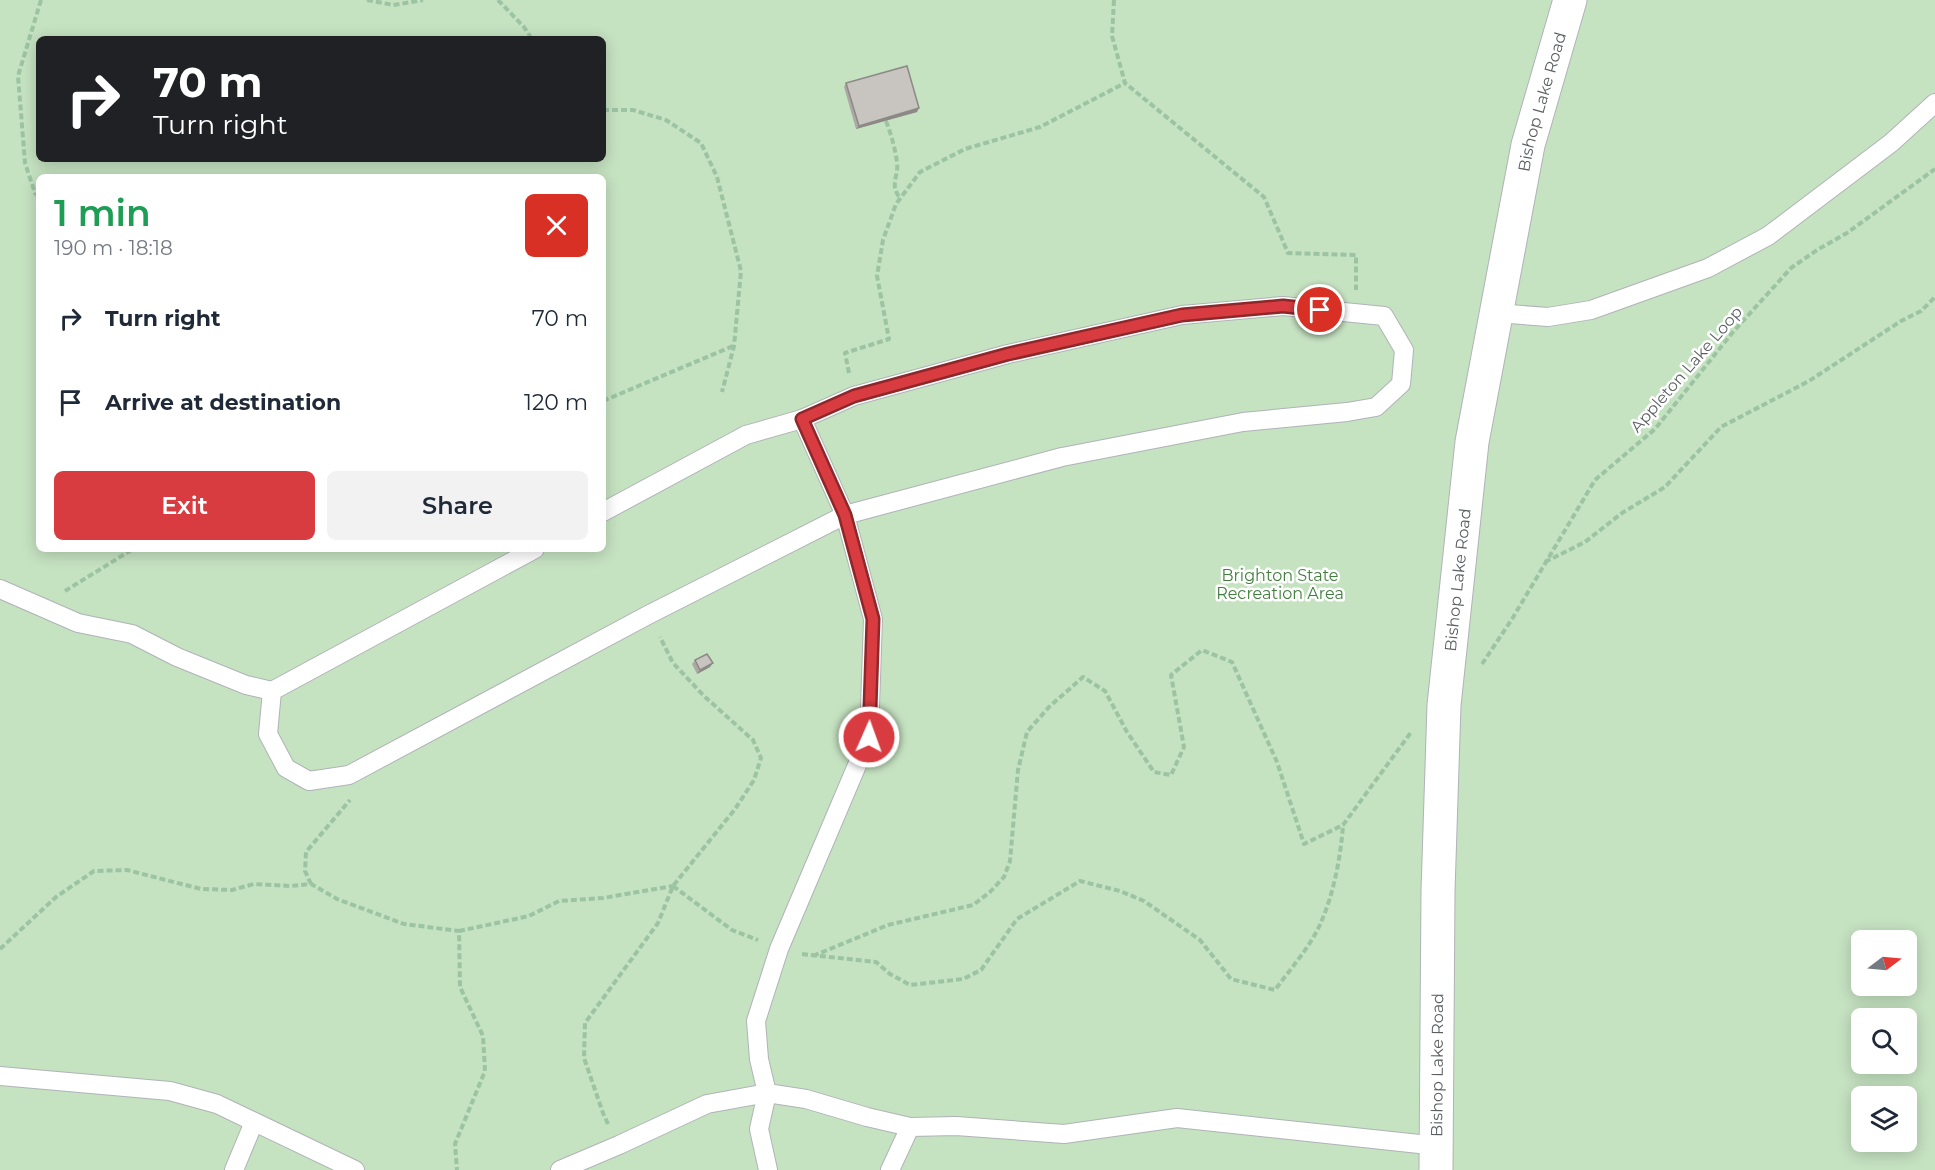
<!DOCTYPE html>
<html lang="en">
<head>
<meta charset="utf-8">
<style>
	:root { --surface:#fff; --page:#f2f2f3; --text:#1f2937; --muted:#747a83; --accent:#d83c41 }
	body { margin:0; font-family:Montserrat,sans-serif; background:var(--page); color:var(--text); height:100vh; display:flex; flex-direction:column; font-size:22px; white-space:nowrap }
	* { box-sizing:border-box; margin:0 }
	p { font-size:20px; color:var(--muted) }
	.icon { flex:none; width:33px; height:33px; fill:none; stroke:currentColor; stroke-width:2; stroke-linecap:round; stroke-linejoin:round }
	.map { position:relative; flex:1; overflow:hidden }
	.panel { position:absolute; left:36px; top:174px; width:570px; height:378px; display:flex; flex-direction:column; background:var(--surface); border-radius:9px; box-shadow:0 3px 15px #0003 }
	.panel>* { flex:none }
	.guide { position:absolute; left:36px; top:36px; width:570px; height:126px; border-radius:9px; box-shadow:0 3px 15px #0003; background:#202124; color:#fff; overflow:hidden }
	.needle { width:39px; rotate:74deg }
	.buttons { position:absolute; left:1851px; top:930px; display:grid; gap:12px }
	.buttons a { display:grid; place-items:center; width:66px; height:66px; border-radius:9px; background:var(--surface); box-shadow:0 3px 15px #0003; font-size:30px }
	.pin { position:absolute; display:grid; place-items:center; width:51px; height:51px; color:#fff; margin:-26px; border:3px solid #fff; border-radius:50%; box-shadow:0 2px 6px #0007 }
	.me { position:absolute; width:66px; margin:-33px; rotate:2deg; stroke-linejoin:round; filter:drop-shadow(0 0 4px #0008) }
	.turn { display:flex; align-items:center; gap:21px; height:126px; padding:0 18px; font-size:27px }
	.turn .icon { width:78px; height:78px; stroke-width:2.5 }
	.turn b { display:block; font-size:42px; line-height:51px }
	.round { display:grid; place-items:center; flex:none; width:63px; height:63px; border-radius:9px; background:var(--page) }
	.headline { display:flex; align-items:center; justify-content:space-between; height:102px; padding:0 18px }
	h1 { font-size:36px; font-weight:600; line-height:45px; color:#1e9e55 }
	.primary-button { display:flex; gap:12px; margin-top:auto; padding:12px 18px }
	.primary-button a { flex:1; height:69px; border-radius:9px; background:var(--accent); color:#fff; font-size:24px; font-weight:600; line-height:69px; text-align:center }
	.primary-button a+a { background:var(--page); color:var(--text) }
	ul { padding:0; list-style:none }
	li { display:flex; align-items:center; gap:18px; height:84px; padding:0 18px }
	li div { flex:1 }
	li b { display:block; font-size:22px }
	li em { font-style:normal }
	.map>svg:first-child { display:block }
	.green { fill:#c5e2c1; fill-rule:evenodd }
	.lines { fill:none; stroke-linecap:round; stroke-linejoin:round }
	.service-casing { stroke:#b0b3b7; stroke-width:20 }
	.minor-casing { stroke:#b0b3b7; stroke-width:35 }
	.path { stroke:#9cc4a3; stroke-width:4; stroke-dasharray:6 3; stroke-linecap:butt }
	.service { stroke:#fff; stroke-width:18 }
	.minor { stroke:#fff; stroke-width:33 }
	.wall { fill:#aca9a5 }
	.shaded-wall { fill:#8c8986 }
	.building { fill:#c8c4c0; stroke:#8c8986; stroke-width:1.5 }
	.route-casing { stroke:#8c272a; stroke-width:15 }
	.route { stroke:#d83c41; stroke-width:10 }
	.labels { text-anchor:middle; stroke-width:5; stroke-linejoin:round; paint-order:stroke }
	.street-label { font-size:16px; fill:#5b5f62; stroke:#fff }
	.park-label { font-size:16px; fill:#407f3c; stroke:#fff }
</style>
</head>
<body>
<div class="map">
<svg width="1935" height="1170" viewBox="0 0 1935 1170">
	<rect width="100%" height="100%" fill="#ece9e3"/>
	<path class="green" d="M0 0H1935V1170H0ZM39 39H603V159H39ZM39 177H603V549H39ZM1862 940H1906V986H1862ZM1862 1018H1906V1064H1862ZM1862 1096H1906V1142H1862Z"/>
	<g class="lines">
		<defs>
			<g id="service">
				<path d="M1496 313 1548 317 1591 310 1708 268 1768 236 1891 143 1935 103"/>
				<path d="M535 549 272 691 268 734 286 768 309 781 349 775 648 615 845 515 1062 457 1243 422 1347 412 1376 407 1401 384 1404 350 1384 316 1283 306 1182 315 1008 354 854 396 802 419 746 435 603 512"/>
				<path d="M0 589 78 623 132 634 177 657 246 685 272 691"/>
				<path d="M0 1076 170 1091 217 1104 355 1170"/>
				<path d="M234 1170 254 1122"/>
				<path d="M560 1170 619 1145 707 1104 767 1093 806 1099 867 1117 910 1127 956 1126 1064 1134 1177 1118 1438 1146"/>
				<path d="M768 1170 759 1129 767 1093 759 1059 756 1021 779 949 869 737 873 619 845 515 802 419"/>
				<path d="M890 1170 910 1127"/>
			</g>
			<g id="minor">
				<path id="s1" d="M1436 1170 1438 891 1444 705 1472 442 1528 145 1570 0"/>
			</g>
		</defs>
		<use href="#service" class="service-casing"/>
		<use href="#minor" class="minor-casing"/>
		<g class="path">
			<path d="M367 0 393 5 423 0"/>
			<path d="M498 0 524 27 532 39"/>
			<path d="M1114 0 1112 36 1125 83 1264 197 1288 253 1356 255V290"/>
			<path d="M603 110H633L666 120 701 143 717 177 741 271 734 346 722 392"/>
			<path d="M886 121C891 134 895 148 897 162 899 177 889 184 900 198"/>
			<path d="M39 197 35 193 25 163 18 76 41 0"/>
			<path d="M849 373 845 353 889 339 877 276 883 240 896 204 920 172 965 149 1040 127 1125 83"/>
			<path d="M603 401 733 346"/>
			<path d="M1545 562 1585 542 1622 513 1665 487 1721 427 1809 381 1901 321 1921 311 1935 297"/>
			<path d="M65 591 133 549"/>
			<path d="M1482 664 1512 619 1595 480 1655 429 1733 332 1791 268 1817 250 1847 233 1935 169"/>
			<path d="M311 884 305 871 306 852 350 800"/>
			<path d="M673 886 732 930 758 940"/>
			<path d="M459 931 529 916 559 901 603 898 673 886"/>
			<path d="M0 949 56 897 94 871 127 870 201 889 232 890 254 884 291 886 311 884 337 899 404 924 459 931 460 987 483 1036 485 1071 455 1144 457 1170"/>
			<path d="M802 954 876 962 890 974 910 985 963 979 981 970 1017 919 1080 881 1120 891 1144 901 1200 940 1231 979 1275 990C1291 968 1312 945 1322 920 1334 892 1341 855 1343 825"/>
			<path d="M813 956 888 925 973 905 990 892 1004 877 1010 861 1018 770 1027 732 1049 707 1083 677 1105 691 1127 732 1154 772 1171 775 1184 747 1171 675 1202 650 1232 662 1277 762 1304 844 1343 825 1412 731"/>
			<path d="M608 1124 603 1113 584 1058 585 1023 658 923 673 886 735 809 754 780 761 758 753 740 705 697 673 663 660 637"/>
		</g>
		<use href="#service" class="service"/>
		<use href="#minor" class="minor"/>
	</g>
	<g class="wall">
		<path d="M846 83 917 112 856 129 844 87Z"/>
		<path d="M695 660 710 667 697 674 692 664Z"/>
	</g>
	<g class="shaded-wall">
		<path d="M919 108 917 112 856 129 859 126Z"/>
		<path d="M713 663 710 667 697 674 700 670Z"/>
	</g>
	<g class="building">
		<path d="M907 66 919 108 859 126 846 83Z"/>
		<path d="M707 654 713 663 700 670 695 660Z"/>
	</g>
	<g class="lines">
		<defs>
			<path id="route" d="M869 737 873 619 845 515 802 419 854 396 1008 354 1182 315 1283 306 1320 310"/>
		</defs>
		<use href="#route" class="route-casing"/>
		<use href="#route" class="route"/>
	</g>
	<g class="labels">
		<g class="street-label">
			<text dy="6" stroke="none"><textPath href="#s1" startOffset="1077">Bishop Lake Road</textPath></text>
			<text transform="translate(1686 369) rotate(-49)" y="6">Appleton Lake Loop</text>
			<text dy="6" stroke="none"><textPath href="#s1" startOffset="591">Bishop Lake Road</textPath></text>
			<text dy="6" stroke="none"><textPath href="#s1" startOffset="105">Bishop Lake Road</textPath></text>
		</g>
		<g class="park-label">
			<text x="1280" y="581">Brighton State<tspan x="1280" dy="18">Recreation Area</tspan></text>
		</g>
	</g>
</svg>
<div class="buttons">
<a><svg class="needle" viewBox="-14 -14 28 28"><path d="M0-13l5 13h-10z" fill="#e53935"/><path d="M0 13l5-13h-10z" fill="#747a83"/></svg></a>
<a><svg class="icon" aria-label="search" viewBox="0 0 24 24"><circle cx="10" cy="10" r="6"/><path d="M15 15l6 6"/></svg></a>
<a><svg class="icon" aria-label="layers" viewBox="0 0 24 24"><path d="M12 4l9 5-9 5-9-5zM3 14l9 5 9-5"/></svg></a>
</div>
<div class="pin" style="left:1320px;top:310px;background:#d93025"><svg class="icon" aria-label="arrive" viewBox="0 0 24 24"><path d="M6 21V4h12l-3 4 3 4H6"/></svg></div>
<svg class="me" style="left:869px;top:737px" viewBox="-20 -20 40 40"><circle r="17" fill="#d83c41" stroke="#fff" stroke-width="3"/><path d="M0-11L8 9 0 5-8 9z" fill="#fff"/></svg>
<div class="guide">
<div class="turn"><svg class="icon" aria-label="right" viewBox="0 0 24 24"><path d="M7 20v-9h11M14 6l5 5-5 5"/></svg><div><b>70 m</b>Turn right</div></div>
</div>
<section class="panel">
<div class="headline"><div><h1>1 min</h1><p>190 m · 18:18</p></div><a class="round" style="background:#d93025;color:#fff"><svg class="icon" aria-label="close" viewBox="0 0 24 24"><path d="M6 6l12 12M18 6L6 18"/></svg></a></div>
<ul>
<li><svg class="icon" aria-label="right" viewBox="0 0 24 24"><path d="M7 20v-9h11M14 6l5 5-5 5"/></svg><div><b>Turn right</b></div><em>70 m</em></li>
<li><svg class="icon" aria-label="arrive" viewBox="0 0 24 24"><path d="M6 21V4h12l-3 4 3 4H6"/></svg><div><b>Arrive at destination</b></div><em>120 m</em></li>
</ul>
<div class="primary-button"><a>Exit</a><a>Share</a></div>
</section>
</div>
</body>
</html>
